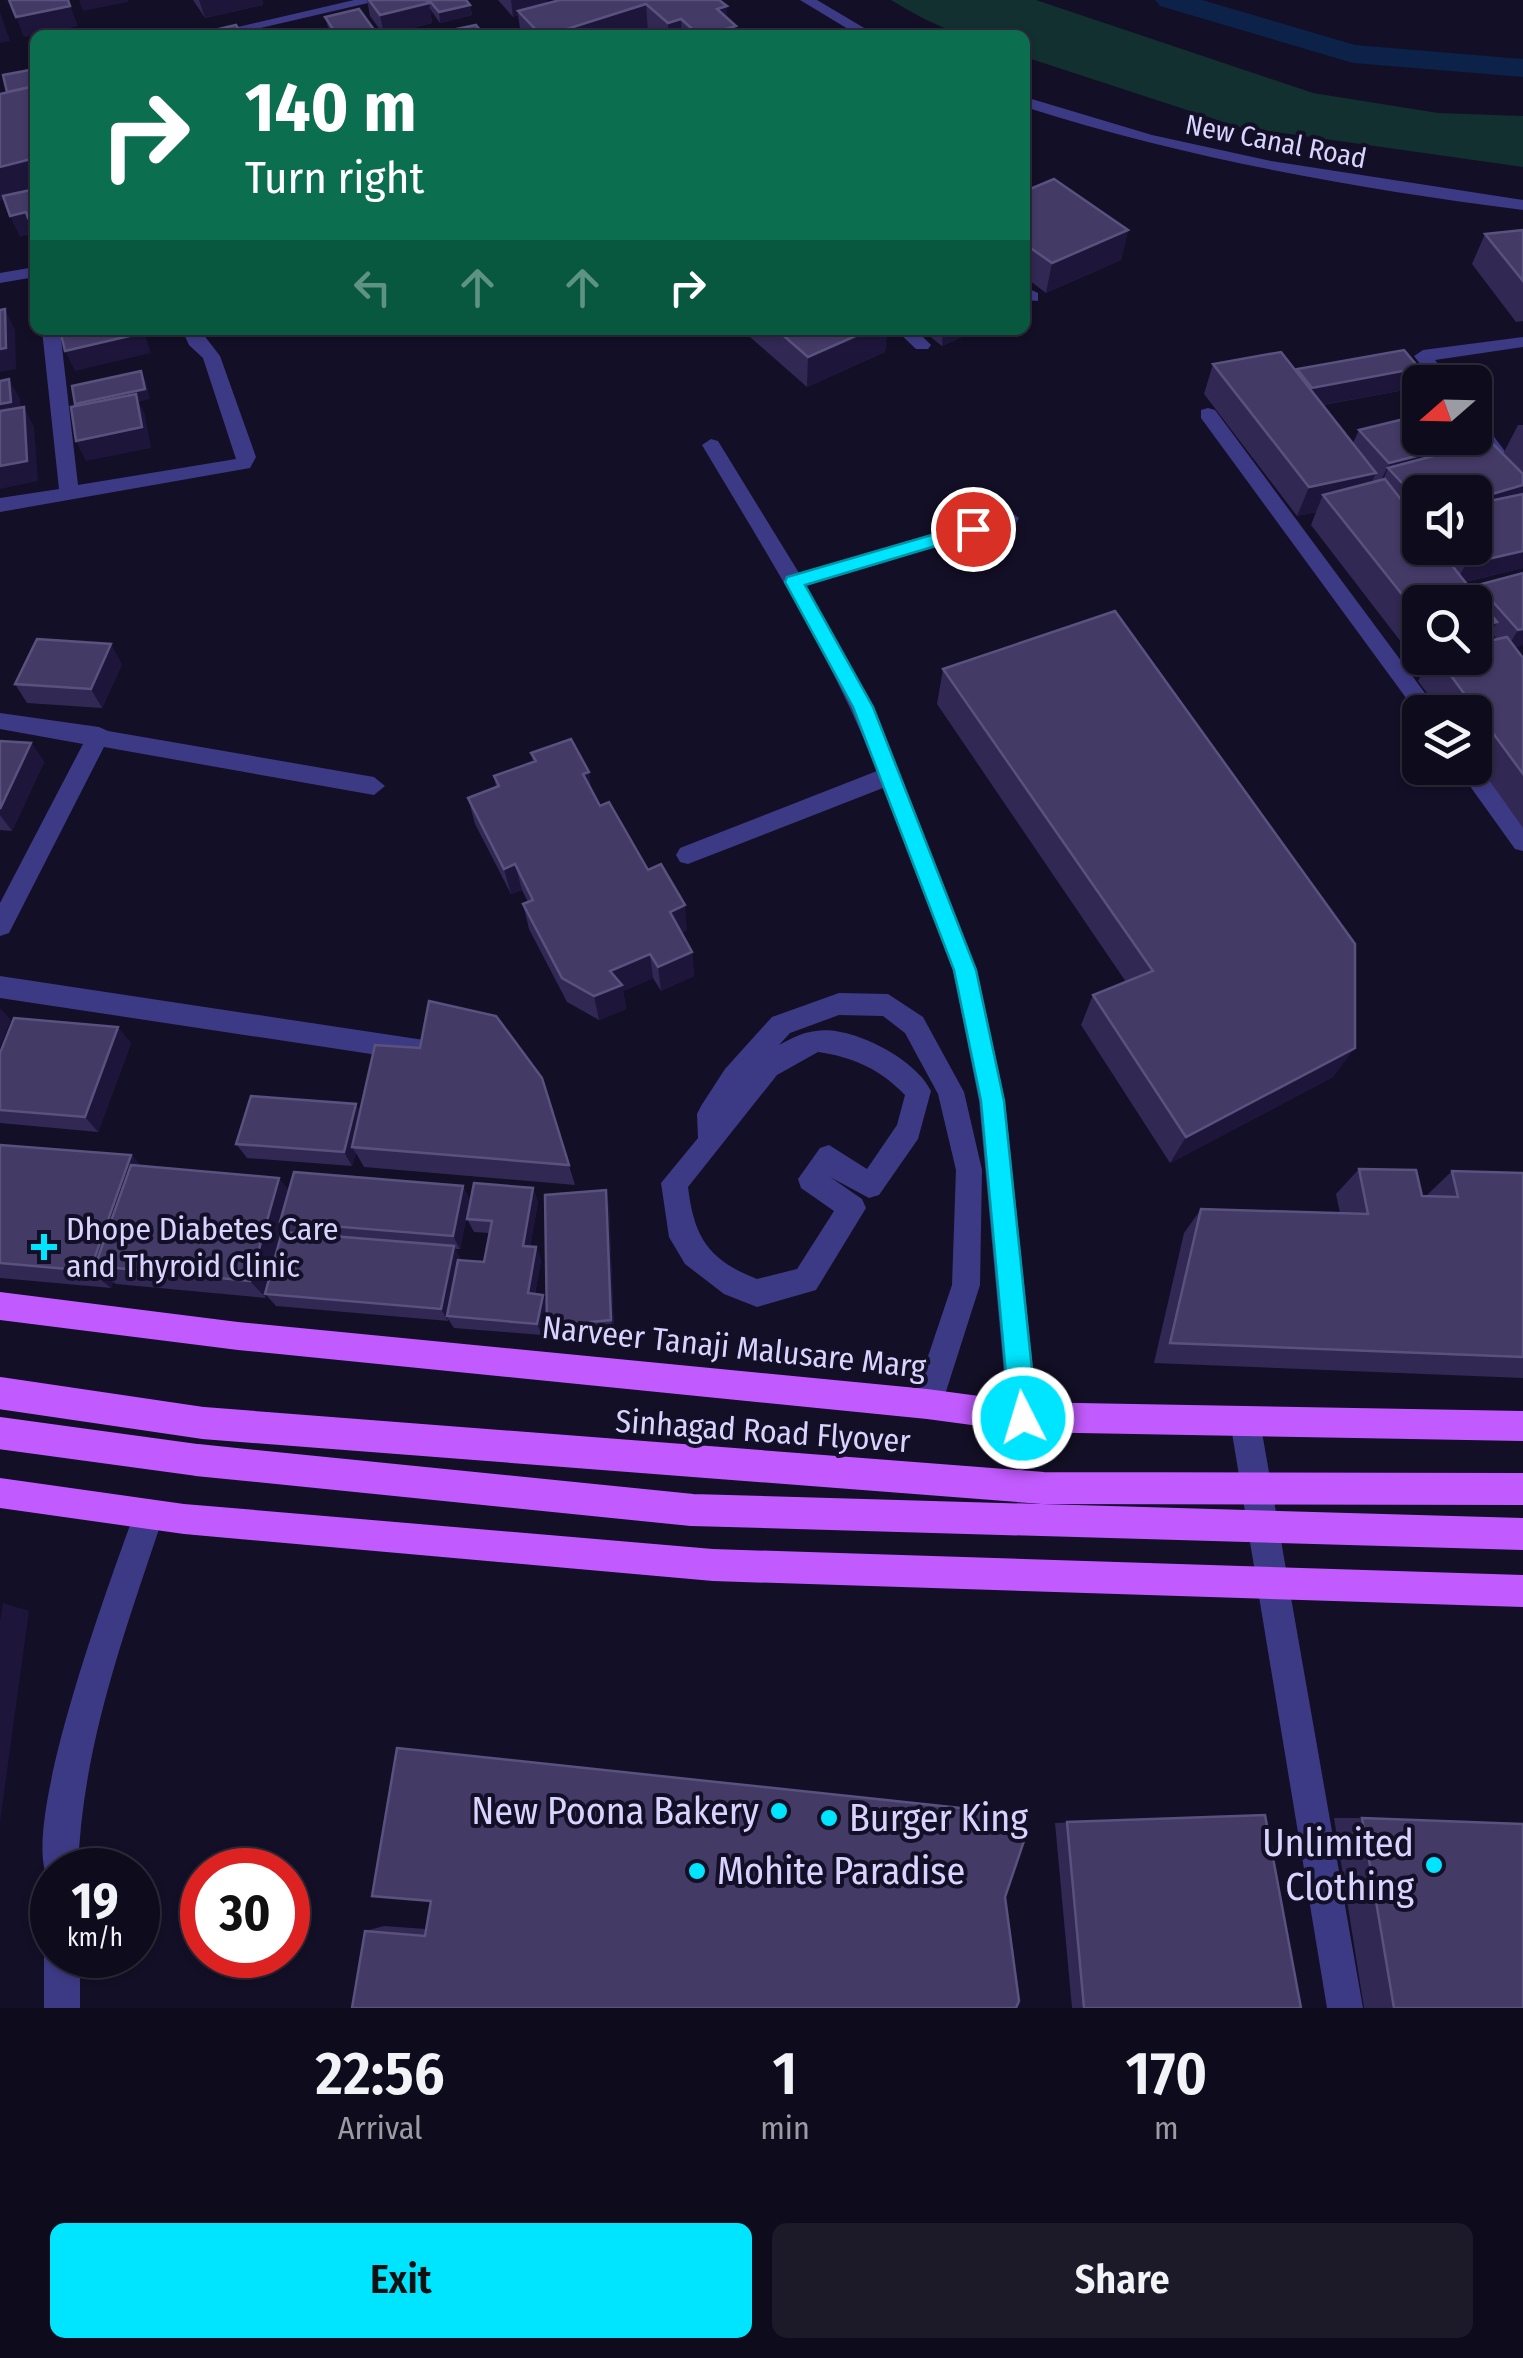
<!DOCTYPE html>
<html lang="en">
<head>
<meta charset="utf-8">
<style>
	:root { --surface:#0e0b1c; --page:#1c1929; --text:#f1f3f6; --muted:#9b9ba3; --line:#2e2b3b; --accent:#00e5ff }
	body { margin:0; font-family:"Fira Sans Condensed",sans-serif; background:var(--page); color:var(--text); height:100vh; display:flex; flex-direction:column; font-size:38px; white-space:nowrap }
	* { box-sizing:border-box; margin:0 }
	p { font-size:32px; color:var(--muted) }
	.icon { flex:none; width:55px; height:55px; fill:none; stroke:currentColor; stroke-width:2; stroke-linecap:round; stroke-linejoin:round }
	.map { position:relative; height:2008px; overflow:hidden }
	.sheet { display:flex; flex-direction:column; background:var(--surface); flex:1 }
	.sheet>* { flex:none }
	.top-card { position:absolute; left:30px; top:30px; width:1000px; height:305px; border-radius:15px; box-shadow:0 2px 8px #0004,0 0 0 2px var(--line); background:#0b6e4f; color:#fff; overflow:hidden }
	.needle { width:65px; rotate:250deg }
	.tools { position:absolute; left:1402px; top:365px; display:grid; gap:20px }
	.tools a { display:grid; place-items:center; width:90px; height:90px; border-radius:15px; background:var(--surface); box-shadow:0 2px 8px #0004,0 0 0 2px var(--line); font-size:50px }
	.speed { position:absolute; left:30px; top:1848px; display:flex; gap:20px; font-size:50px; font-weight:700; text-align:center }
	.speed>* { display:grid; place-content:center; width:130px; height:130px; border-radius:50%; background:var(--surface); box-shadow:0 2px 8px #0004,0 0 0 2px var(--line); line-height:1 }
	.speed small { font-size:25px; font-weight:400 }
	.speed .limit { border:15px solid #d22; background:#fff; color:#111 }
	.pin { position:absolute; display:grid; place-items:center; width:85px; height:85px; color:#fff; margin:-42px; border:5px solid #fff; border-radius:50%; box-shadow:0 2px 10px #0007 }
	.me { position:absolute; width:110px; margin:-55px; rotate:355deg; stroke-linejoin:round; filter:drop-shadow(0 0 8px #0008) }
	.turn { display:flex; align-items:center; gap:35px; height:210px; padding:0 50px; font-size:45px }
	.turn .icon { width:130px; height:130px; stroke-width:2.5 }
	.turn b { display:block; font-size:70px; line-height:85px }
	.lanes { display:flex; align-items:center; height:95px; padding:0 50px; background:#0003; justify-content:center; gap:50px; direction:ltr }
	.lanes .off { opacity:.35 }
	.eta { display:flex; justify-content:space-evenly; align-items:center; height:170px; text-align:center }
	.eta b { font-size:60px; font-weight:600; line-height:70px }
	.primary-button { display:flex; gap:20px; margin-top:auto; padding:20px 50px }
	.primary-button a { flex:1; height:115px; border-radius:15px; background:var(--accent); color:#111; font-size:40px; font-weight:600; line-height:115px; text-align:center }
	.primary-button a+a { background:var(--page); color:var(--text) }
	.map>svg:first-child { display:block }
	.green { fill:#12302f }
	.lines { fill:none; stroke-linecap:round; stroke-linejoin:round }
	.canal { fill:#0c2248; fill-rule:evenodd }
	.service { fill:#3d3a85; fill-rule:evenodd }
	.minor { fill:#3d3a85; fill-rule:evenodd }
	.tertiary { fill:#3d3a85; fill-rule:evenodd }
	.primary { fill:#c25bff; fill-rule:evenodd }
	.primary-bridge { stroke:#c25bff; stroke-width:32 }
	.wall { fill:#312854; fill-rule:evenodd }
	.shaded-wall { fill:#1d163a }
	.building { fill:#433a66; stroke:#5a527e; stroke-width:2.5 }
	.route { fill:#00e5ff; stroke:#0095a6; stroke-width:2.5 }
	.poi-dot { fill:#00e5ff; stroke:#130f26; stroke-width:4 }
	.labels { text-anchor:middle; stroke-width:8; stroke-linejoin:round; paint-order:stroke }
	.far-street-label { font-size:28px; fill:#d9d4ff; stroke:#130f26 }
	.poi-label { font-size:32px; fill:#d9d4ff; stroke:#130f26; text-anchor:start }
	.street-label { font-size:32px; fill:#d9d4ff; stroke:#130f26 }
	.near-poi-label { font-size:38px; fill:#d9d4ff; stroke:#130f26; text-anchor:end }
</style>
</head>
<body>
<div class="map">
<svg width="1523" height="2008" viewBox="0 0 1523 2008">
	<rect width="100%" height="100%" fill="#130f26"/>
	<path class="green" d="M891 0H1036L1313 93 1438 113 1523 116V167L1239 127 1025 57V35C956 35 950 35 891 0Z"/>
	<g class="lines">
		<path class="canal" d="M1155 0H1202L1355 45 1523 59V77L1353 63 1160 6Z"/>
		<g class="service">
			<path d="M1025 287 1038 293V301L1025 300Z"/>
			<path d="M896 330H916L931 345 928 349H916Z"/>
			<path d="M839 993 888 994 923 1017 964 1092 982 1170 980 1285 942 1404 937 1414 927 1419 917 1414 912 1404 952 1285 956 1170 938 1094 905 1033 883 1016 839 1015 790 1033 779 1045C790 1039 803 1032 816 1031 851 1025 916 1059 931 1091L918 1139 879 1195 869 1198 830 1177 862 1199 866 1208 816 1290 757 1307 724 1294 685 1264 669 1237 661 1183 698 1138 697 1114 701 1106 725 1069 772 1017ZM818 1052C853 1057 880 1069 905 1095L897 1125 867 1169 829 1145 820 1148 798 1179 801 1188 834 1211 797 1269 757 1279C708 1260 694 1237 688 1187L777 1075Z"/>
			<path d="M1245 1406 1255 1411 1260 1421 1363 2008H1327L1230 1421 1235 1411Z"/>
		</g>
		<g class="minor">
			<path d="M354 0H381L230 35H203Z"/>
			<path d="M35 267V277L0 283V273Z"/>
			<path d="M42 330H60L78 485 236 459 203 358 189 345 182 330H200L220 356 256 457 250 468 0 512V498L59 489Z"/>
			<path d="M1523 337V347L1435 360 1452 382H1434L1414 356 1423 350Z"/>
			<path d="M1208 408 1215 410 1439 712H1420V717L1201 418V410Z"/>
			<path d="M1475 419 1482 421 1523 475V494L1516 493 1475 438Z"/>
			<path d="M711 439 718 441 799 573 1009 511 1019 518 1016 523 806 586 874 707 977 970 1005 1101 1038 1417 1033 1427 1023 1432 1013 1427 1008 1417 979 1101 953 970 883 788 688 864 680 862 676 855 680 848 877 771C832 656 765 551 702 445Z"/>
			<path d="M0 713 99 727 108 731 374 777 385 786 374 795 104 747 9 933 0 936V903L83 744 0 729Z"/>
			<path d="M1476 762 1523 825V851L1515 849 1457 768H1475Z"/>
			<path d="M0 976 424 1040 433 1043 437 1051 433 1059 424 1062 0 998Z"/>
			<path d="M149 1499 160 1503 164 1514C125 1632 82 1745 78 1870H52V1884C11 1844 114 1571 134 1514L138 1503Z"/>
			<path d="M52 1941V1955H80V2008H44V1955Z"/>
		</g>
		<g class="tertiary">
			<path d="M800 0H817L876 35H858Z"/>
			<path d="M1025 97 1152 135 1271 161 1523 200V210C1354 188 1188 159 1025 107Z"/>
		</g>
		<g class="primary">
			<path d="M0 1292 238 1322 927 1389 1023 1402 1523 1411V1441L1023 1432 927 1419 238 1350 0 1320Z"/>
			<path d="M0 1478 184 1504 713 1549 1523 1575V1607L713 1581 184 1534 0 1508Z"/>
		</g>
		<g class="primary-bridge">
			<path d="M0 1393 203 1423 1043 1488 1523 1489"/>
			<path d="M0 1433 197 1460 692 1510 1523 1534"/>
		</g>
	</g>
	<g class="wall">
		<path d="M193 0H262L263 5 205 18Z"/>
		<path d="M367 0H466L470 5 472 15 440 23 430 9 432 23 384 35 370 16Z"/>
		<path d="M498 0H547L548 3 719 0 727 18 736 26V35H650L648 33 643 35H521L518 15 513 17Z"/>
		<path d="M325 17 375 31 376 35H333L328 27Z"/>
		<path d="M1025 191 1128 230 1121 260 1046 293 1025 277Z"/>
		<path d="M1523 230V321L1516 322 1472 264 1485 234Z"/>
		<path d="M742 330H887L885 352 807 387Z"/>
		<path d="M922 330H977L942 346Z"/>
		<path d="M1213 364 1296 371 1297 369 1410 389 1323 405 1353 443 1359 430 1476 445 1503 454 1518 425H1523V568L1465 582 1473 592 1478 585 1523 573V645L1515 647 1523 658V828L1475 760V712H1441L1418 681 1430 661 1418 664 1311 525 1316 512 1297 516 1204 394ZM1420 492 1475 548H1420ZM1420 602 1475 658H1420ZM1491 633 1497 639 1485 642Z"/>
		<path d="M122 664 102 708 27 703 15 684Z"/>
		<path d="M943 669 1333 1077 1170 1163 1081 1025 1093 995 1126 982 937 704Z"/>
		<path d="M0 741 31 743 44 762 12 831 0 830Z"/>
		<path d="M531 753 592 792 600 806 648 870 687 930 681 933 692 952 694 976 661 991 653 978 623 991 626 1009 599 1020 567 1002 529 929 523 904 528 902 522 890 511 894 475 824 468 798 496 787 494 776 533 762Z"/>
		<path d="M131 1043 98 1132 0 1123V1053Z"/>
		<path d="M542 1078 575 1185 364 1167 356 1153 352 1166 247 1158 236 1144 360 1110Z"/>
		<path d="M0 1145 131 1155 141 1166 289 1190 470 1199 460 1249H455L460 1260 484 1262 489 1233 474 1232 467 1219 533 1188 538 1202 530 1247H536L541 1260 535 1294 547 1304 609 1204 614 1331 552 1337 547 1326V1312L542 1335 454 1328 448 1319V1321L276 1306 266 1295V1298L116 1284 113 1282 111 1288 0 1278Z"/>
		<path d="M1359 1169 1422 1196H1426L1452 1171 1523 1173V1378L1154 1363 1184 1233 1201 1209 1340 1213 1336 1194Z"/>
		<path d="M1265 1815 1301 2008H1072L1055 1823Z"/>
		<path d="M1334 1818H1362L1523 2008H1364Z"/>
		<path d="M1005 1897 1016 2008 365 1931 384 1926 426 1929Z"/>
	</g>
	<g class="shaded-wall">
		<path d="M79 0H128V2L83 11Z"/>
		<path d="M199 0H262L263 5 205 18Z"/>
		<path d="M511 0H547L548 8 518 11V15L513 17Z"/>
		<path d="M429 3 432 23 384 35 380 15Z"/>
		<path d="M646 4 648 33 643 35H548Z"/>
		<path d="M470 5 472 15 440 23 439 12Z"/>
		<path d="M70 6 78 26 24 37 16 17Z"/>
		<path d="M727 6V29L736 26V35H717V9Z"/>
		<path d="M0 12 10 41 0 43Z"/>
		<path d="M681 19 682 35H668V23Z"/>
		<path d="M35 158V191L0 201V167Z"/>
		<path d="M26 212 35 216V233L20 237 10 216Z"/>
		<path d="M1128 230 1121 260 1046 293 1052 263Z"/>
		<path d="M5 309 15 330 16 369 0 372V349Z"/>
		<path d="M143 330 151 353 75 371 65 351Z"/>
		<path d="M869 330H887L885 352 807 387 808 357Z"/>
		<path d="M943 330H977L942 346Z"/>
		<path d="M1419 368 1410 389 1304 408 1312 388Z"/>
		<path d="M141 371 146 382 150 399 139 402 145 415 151 448 86 461 76 441 80 415 75 404Z"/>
		<path d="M9 379 20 399 22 423 0 427V404Z"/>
		<path d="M24 407 34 427 38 481 0 489V466Z"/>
		<path d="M1478 440 1468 461 1388 468 1382 483H1380L1389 463Z"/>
		<path d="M1376 473 1363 502 1323 495 1316 512 1297 516 1309 487Z"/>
		<path d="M1523 485V498L1475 516V499Z"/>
		<path d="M1523 551V568L1455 584 1466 564Z"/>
		<path d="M1497 622 1480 651 1475 652V627Z"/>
		<path d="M1523 629V645L1506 650 1518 630Z"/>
		<path d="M111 644 122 664 102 708 91 689Z"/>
		<path d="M1422 658H1432L1430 661 1418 664Z"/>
		<path d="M31 743 44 762 12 831 0 815V809Z"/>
		<path d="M589 772 593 799 583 774Z"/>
		<path d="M515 864 522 890 511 894 504 869Z"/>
		<path d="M685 905 687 930 672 937 670 912Z"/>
		<path d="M692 952 694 976 661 991 658 967Z"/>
		<path d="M650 954 653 978 623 991 626 1009 599 1020 594 996 610 971Z"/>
		<path d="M0 1008 11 1020 0 1047Z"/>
		<path d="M118 1027 131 1043 98 1132 85 1117Z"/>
		<path d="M1355 1048 1333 1077 1170 1163 1186 1137Z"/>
		<path d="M356 1104 364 1119 352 1147 356 1153 352 1166 344 1152Z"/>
		<path d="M131 1155 149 1175 95 1266 113 1282 111 1288 90 1271Z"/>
		<path d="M279 1178 294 1197 280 1222 285 1229 266 1298 250 1281Z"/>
		<path d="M463 1186 470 1199 460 1249 453 1236Z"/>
		<path d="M533 1188 538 1202 528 1259 523 1246Z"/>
		<path d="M606 1190 609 1204 614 1331 611 1320Z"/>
		<path d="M454 1246 461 1259 449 1317 447 1316 448 1321 441 1309Z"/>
		<path d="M536 1247 541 1260 533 1305 528 1293Z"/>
		<path d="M543 1295 548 1306 542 1335 537 1324Z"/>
		<path d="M3 1603 29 1611 0 1822V1621Z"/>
	</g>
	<g class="building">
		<path d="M9 0H68L70 6 16 17Z"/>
		<path d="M369 0H426L429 3 380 15Z"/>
		<path d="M429 0H466L470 5 439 12Z"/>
		<path d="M560 0H719L727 6 717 9 736 26 726 29 733 35H693L698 34 681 19 668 23 646 4 548 35H541L518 11Z"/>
		<path d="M359 9 375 31 359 35H337L325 17Z"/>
		<path d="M236 25 242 35H202L201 33Z"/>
		<path d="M476 25 484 35 433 34Z"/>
		<path d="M35 69V86L7 92 3 75Z"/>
		<path d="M35 86V158L0 167V94Z"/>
		<path d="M1054 179 1128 230 1052 263 1025 244V191Z"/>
		<path d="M35 189V216L28 218 26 212 10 216 3 196Z"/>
		<path d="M1523 230V281L1485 234Z"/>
		<path d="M5 309 6 348 0 349V310Z"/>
		<path d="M60 330H141L142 333 65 351Z"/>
		<path d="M777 330H869L808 357Z"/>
		<path d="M1404 350 1419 368 1312 388 1297 369Z"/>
		<path d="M1281 352 1376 473 1309 487 1213 364Z"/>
		<path d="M141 371 145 389 75 404 72 386Z"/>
		<path d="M9 379 11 402 0 404V381Z"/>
		<path d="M136 394 142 427 76 441 71 407Z"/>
		<path d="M24 407 27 461 0 466V411Z"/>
		<path d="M1420 415V438L1475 436 1478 440 1389 463 1359 430Z"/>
		<path d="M1490 441 1523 474V485L1475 499V492H1420V502L1388 468Z"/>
		<path d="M1385 479 1420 524V548H1438L1497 622 1475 627V602H1420V617L1323 495Z"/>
		<path d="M1523 494V551L1466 564 1453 548H1475V504Z"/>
		<path d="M1523 573V629L1518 630 1478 585Z"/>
		<path d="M1115 611 1355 944V1048L1186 1137 1093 995 1153 971 943 669Z"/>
		<path d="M1507 637 1523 658V774L1438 658H1475V644Z"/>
		<path d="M37 639 111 644 91 689 15 684Z"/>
		<path d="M571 739 589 772 583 774 600 806 609 802 648 870 661 864 685 905 670 912 692 952 658 967 650 954 610 971 622 985 594 996 562 978 523 904 533 900 515 864 504 869 468 798 499 786 494 776 536 761 531 753Z"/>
		<path d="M0 741 31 743 0 809Z"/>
		<path d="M429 1001 496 1016 542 1078 569 1165 352 1147 375 1045 420 1048Z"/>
		<path d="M14 1018 118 1027 85 1117 0 1110V1053Z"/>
		<path d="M251 1096 356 1104 344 1152 236 1144Z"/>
		<path d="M0 1145 131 1155 90 1271 0 1263Z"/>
		<path d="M131 1165 279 1178 250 1281 95 1266Z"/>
		<path d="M1359 1169 1416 1170 1422 1196 1458 1197 1452 1171 1523 1173V1357L1170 1343 1201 1209 1368 1214Z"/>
		<path d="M294 1172 463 1186 453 1236 280 1222Z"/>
		<path d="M474 1183 533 1188 523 1246 536 1247 528 1293 543 1295 537 1324 447 1316 458 1260 484 1262 492 1221 467 1219Z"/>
		<path d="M606 1190 611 1320 547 1326 545 1195Z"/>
		<path d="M282 1232 454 1246 441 1309 265 1294Z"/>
		<path d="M397 1748 970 1809 1028 1829 1005 1897 1019 2001 1016 2008H352L365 1931 425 1936 431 1901 372 1896Z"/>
		<path d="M1265 1815 1301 2008H1084L1067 1822Z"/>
		<path d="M1362 1818 1523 1824V2008H1394Z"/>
	</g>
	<path class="route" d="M973 523 979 525V533L805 585 873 707 976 970 1004 1101 1037 1418 1033 1427 1023 1431 1014 1427 1010 1418 981 1101 954 970 853 707 785 582 787 577Z"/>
	<g class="poi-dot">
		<path d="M39 1232h10v10h10v10h-10v10h-10v-10h-10v-10h10z"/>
		<circle cx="779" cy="1811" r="10"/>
		<circle cx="829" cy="1818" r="10"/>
		<circle cx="1434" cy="1865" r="10"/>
		<circle cx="697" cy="1871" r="10"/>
	</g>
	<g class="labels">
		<g class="far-street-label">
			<text transform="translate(1276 141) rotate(11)" y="10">New Canal Road</text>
		</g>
		<g class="poi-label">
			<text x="66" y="1240">Dhope Diabetes Care<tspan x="66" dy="37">and Thyroid Clinic</tspan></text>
		</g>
		<g class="street-label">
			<text transform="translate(734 1347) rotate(6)" y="11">Narveer Tanaji Malusare Marg</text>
			<text transform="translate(763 1431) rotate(4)" y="11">Sinhagad Road Flyover</text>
		</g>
		<g class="near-poi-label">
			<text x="759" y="1824">New Poona Bakery</text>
			<text x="849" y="1831" text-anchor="start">Burger King</text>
			<text x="1414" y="1856">Unlimited<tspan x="1414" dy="44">Clothing</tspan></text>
			<text x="717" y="1884" text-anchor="start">Mohite Paradise</text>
		</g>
	</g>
</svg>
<div class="tools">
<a><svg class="needle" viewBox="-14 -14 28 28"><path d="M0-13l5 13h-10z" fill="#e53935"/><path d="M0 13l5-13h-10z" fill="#9b9ba3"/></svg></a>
<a><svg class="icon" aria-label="sound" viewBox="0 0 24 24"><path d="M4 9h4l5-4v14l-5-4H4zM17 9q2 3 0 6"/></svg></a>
<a><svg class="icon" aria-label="search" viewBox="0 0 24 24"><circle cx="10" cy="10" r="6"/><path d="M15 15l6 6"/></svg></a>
<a><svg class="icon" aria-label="layers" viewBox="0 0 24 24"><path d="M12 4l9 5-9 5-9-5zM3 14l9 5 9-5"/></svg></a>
</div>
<div class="speed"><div>19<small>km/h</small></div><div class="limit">30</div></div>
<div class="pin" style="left:973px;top:529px;background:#d93025"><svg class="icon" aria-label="arrive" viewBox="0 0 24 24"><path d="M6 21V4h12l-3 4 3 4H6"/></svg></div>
<svg class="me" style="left:1023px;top:1418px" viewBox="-20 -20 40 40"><circle r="17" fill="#00e5ff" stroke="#fff" stroke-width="3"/><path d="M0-11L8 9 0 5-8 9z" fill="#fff"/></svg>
<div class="top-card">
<div class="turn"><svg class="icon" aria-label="right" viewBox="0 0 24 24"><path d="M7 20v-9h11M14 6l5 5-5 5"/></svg><div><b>140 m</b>Turn right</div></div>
<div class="lanes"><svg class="icon off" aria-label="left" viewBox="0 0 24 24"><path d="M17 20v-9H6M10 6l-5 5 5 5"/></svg><svg class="icon off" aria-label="ahead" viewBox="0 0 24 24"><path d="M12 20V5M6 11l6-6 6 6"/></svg><svg class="icon off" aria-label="ahead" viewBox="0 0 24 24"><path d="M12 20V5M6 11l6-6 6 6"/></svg><svg class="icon" aria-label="right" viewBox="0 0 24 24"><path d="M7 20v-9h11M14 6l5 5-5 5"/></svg></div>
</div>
</div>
<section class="sheet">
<div class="eta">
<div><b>22:56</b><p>Arrival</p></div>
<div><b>1</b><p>min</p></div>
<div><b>170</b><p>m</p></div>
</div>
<div class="primary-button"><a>Exit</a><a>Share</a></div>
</section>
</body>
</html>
